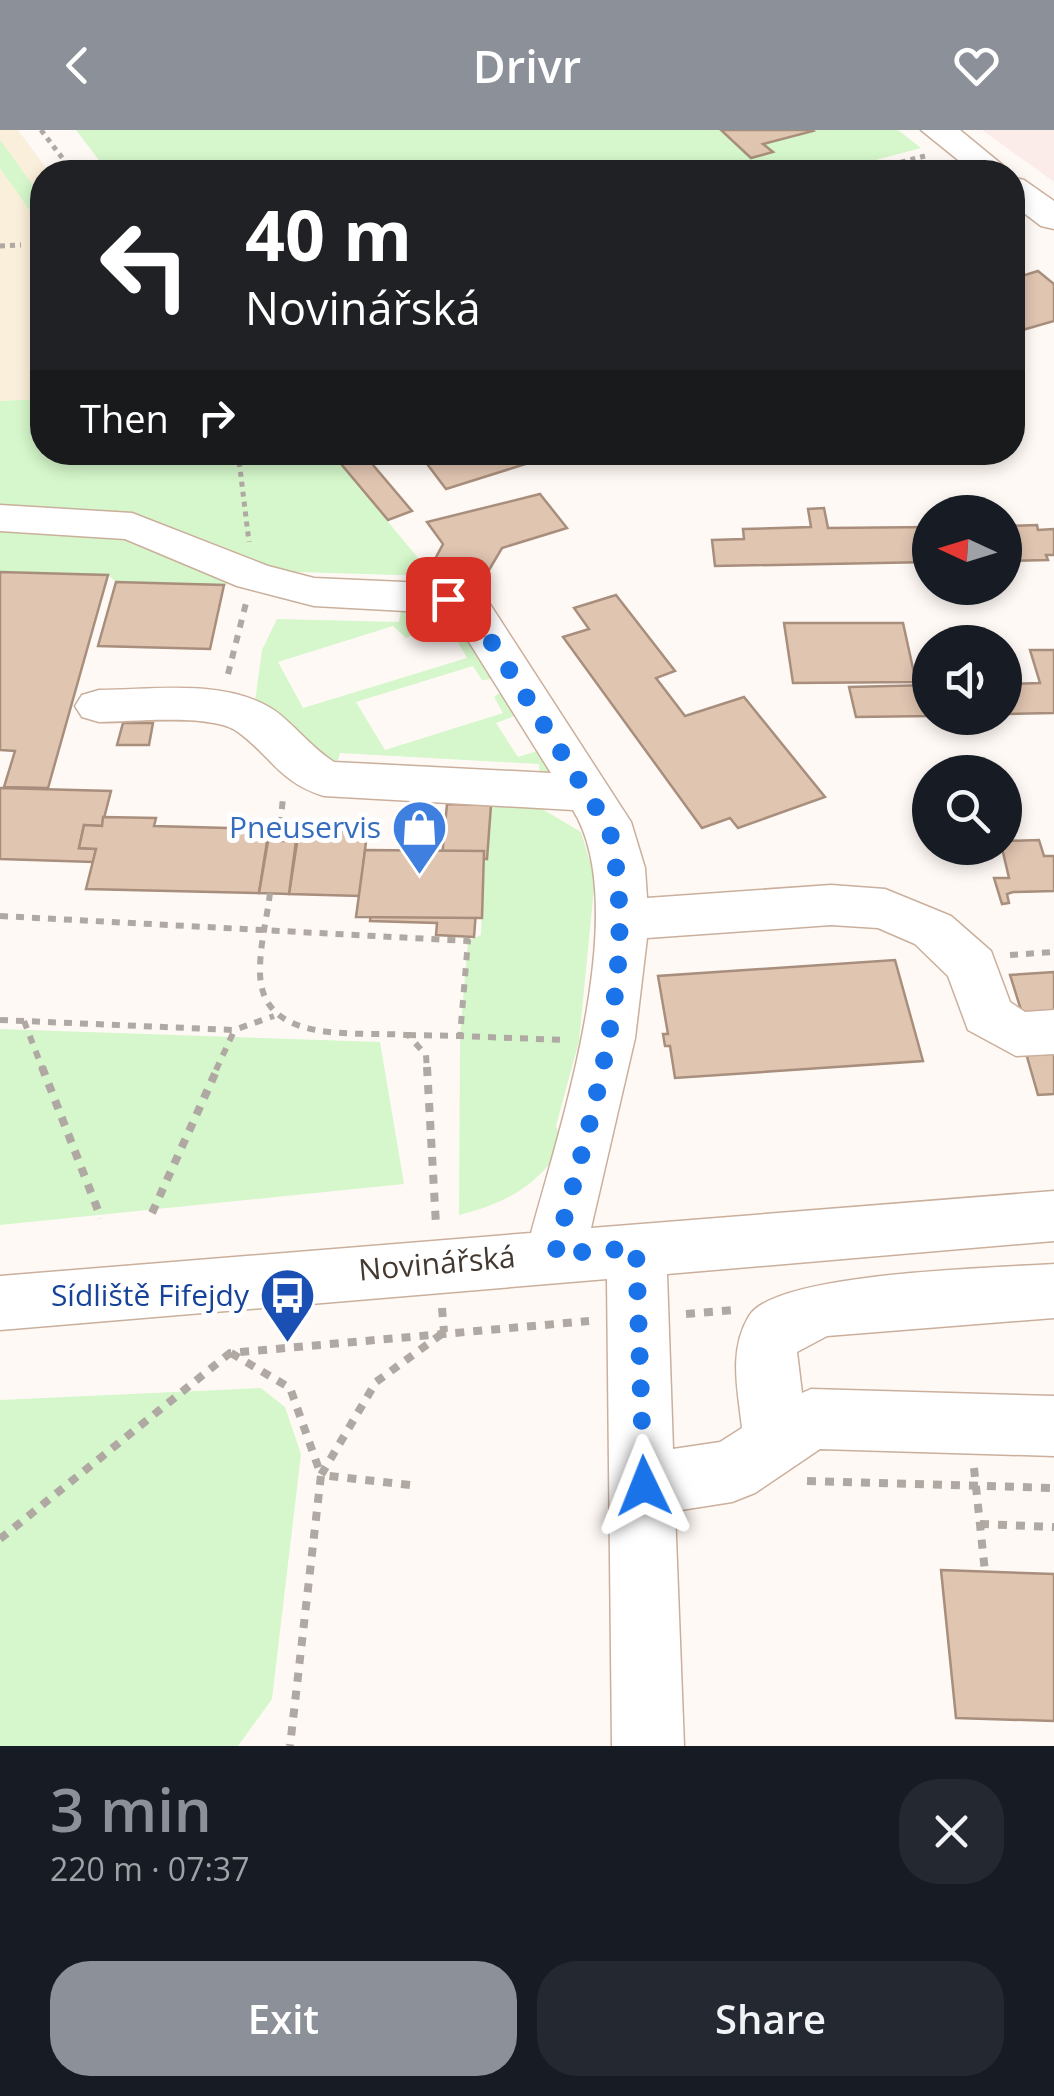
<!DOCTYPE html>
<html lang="en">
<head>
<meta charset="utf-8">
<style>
	:root { --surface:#171b24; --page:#242831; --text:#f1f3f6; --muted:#9ea1a6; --accent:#8c9099 }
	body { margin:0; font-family:"Open Sans",sans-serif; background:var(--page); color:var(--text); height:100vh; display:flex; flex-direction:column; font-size:38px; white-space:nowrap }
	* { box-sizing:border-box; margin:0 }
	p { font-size:32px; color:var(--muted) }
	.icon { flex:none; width:55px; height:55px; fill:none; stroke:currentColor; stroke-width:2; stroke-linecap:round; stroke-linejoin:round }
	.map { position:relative; height:1616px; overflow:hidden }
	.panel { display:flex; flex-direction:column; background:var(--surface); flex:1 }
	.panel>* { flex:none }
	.top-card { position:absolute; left:30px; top:30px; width:995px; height:305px; border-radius:40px; box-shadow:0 5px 15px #0003; background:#202124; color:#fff; overflow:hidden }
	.needle { width:65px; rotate:274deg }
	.tools { position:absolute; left:912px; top:365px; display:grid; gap:20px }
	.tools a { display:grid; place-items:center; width:110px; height:110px; border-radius:50%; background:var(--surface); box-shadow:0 5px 15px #0003; font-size:50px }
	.pin { position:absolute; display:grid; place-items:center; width:85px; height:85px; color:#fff; margin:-42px; border-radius:20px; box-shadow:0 5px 15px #0006 }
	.me { position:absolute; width:110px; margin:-55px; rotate:358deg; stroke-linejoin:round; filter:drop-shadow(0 0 8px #0008) }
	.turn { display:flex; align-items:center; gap:35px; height:210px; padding:0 50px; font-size:45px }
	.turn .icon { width:130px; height:130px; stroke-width:2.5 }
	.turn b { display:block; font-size:70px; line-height:85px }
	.then { display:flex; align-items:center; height:95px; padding:0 50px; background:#0003; gap:20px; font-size:38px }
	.round { display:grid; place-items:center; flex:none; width:105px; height:105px; border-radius:40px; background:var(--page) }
	.head { display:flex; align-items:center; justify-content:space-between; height:170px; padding:0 50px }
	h1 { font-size:60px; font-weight:600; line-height:75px; color:var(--accent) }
	.cta { display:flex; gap:20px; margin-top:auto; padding:20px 50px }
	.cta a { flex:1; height:115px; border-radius:40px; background:var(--accent); color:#fff; font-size:40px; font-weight:600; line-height:115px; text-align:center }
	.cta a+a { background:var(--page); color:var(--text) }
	header { display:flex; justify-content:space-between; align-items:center; height:130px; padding:0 50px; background:var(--accent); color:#fff; font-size:45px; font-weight:600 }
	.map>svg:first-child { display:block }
	.commercial { fill:#fcece9 }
	.education { fill:#faefda }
	.green { fill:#d5f7cb }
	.building { fill:#e0c5b1; stroke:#a88e7c; stroke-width:2.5 }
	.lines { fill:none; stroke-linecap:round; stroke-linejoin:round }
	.minor-casing { stroke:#caaf9c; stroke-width:3 }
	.path-far2 { stroke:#b0a8a3; stroke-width:5; stroke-dasharray:5 5; stroke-linecap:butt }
	.path-far1 { stroke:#b0a8a3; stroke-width:6; stroke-dasharray:8 8; stroke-linecap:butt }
	.path { stroke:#b0a8a3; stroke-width:8; stroke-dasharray:9 9; stroke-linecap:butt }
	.minor { fill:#fff; fill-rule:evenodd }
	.route { stroke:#1a73e8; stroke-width:18; stroke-dasharray:0 32.4 }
	.labels { text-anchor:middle; stroke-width:10; stroke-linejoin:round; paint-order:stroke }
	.shop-label { font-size:30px; fill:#366cbe; stroke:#fff; text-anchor:end }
	.street-label { font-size:30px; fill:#443931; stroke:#fff }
	.transit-label { font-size:30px; fill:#164399; stroke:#fff; text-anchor:end }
</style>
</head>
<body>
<header><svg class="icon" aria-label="back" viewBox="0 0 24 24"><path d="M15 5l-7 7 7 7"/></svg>Drivr<svg class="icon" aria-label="heart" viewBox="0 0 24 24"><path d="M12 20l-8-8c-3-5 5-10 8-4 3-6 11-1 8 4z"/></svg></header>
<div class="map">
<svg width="1054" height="1616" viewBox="0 0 1054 1616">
	<rect width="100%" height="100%" fill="#fff9f5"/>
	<path class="commercial" d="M982 0H1054V52Z"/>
	<path class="education" d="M0 0H18L49 42H42V269L0 271Z"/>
	<g class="green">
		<path d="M76 0H898L921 18 830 42H108Z"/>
		<path d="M0 10 42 68V98L0 38Z"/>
		<path d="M42 269V322L331 323 433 446 297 442 224 455 116 452 108 445 0 442V271Z"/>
		<path d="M402 476 446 480 459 492 447 497 437 483 413 490 418 503 406 508 393 496 278 532 303 578 467 528 458 512 472 510 497 544 492 549 482 550 473 536 356 572 385 620 503 583 494 567 501 562 525 582 496 593 518 627 550 617 563 641 540 650 539 634 340 623 335 639 254 579 262 520 277 489 399 492Z"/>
		<path d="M486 673 534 674 581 702 595 748 579 911 556 996 563 1013C541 1055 504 1074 459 1085L460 906 468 811 481 805Z"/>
		<path d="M0 899 380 912 404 1054 0 1095Z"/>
		<path d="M261 1258 285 1277 301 1324 272 1569 238 1616H0V1270Z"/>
	</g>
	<g class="building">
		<path d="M721 0H811L813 1 763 14 773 22 751 28Z"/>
		<path d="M1038 141 1054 154V191L1012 203V149Z"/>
		<path d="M331 322H362L412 381 388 390Z"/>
		<path d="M418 322H564L446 359Z"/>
		<path d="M540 364 567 398 502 418 489 440 435 429 443 414 427 392Z"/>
		<path d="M824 378 828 398 930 397V432L715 436 712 410 744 409 743 399 811 397 808 379Z"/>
		<path d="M1037 395 1038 400 1054 399V425H1046L1048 430 1005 431V396Z"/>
		<path d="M0 442 108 445 48 658 4 657 15 621 0 620Z"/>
		<path d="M116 452 224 455 210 519 98 516Z"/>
		<path d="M616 465 675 541 656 548 685 586 744 567 825 667 738 698 730 688 702 698 563 507 589 499 574 478Z"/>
		<path d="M784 493H903L916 552 793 553Z"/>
		<path d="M1030 520H1054V583L1005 584V554L1040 553Z"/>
		<path d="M930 555V586L856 587 849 557Z"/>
		<path d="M123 593H153L149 615H117Z"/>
		<path d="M0 658 111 661 102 696 84 695 79 718 96 719 93 732 0 729Z"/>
		<path d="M447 674 491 675 487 729 480 728 474 807 436 805 437 793 370 791 373 766H360L365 726 442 727Z"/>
		<path d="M103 687 156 688 154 696 269 699 259 763 86 759 96 719 79 718 84 695 102 696Z"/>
		<path d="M299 700 367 702 360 766 289 764Z"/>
		<path d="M1039 710 1044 726H1054V761L1013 762 1007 764 1009 773 1002 774 994 748H1009L1002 718 1005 711Z"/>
		<path d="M268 711H296L289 764 259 763Z"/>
		<path d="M365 720 484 721 482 788 356 787Z"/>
		<path d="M895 830 923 931 675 948 670 916H665L663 904H668L658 846Z"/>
		<path d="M1054 842V897L1027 899 1010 845Z"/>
		<path d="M1054 897V964L1038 965 1019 899Z"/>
		<path d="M941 1440 1054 1444V1591L956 1588Z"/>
	</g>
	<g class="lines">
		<defs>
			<g id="minor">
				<path d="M921 0H960L1011 42H973Z"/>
				<path d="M1012 47 1024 50 1054 71V99L1041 96 1012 74Z"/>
				<path d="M0 375 132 383 268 436 314 448 448 454 486 468 631 692 645 738 647 768 831 755 885 759 951 786 991 821 1010 872 1025 882 1054 880V924L1016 926 968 900 948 846 915 814 878 798 831 795 647 808 635 908 591 1098 1054 1061V1111L667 1144 673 1319 720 1312 742 1298C738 1260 728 1221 749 1186 775 1142 999 1138 1054 1134V1188L827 1206 797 1222 802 1263 811 1259 1054 1266V1326L820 1319 755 1363 732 1372 675 1381 684 1616H612L607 1149 0 1200V1146L531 1103C560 997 633 777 573 680L324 666C280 653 271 626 238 602 212 583 132 592 99 592L82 587 75 576 82 565 99 560C153 560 220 549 269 577 289 588 309 616 334 632L551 643 454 488 442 483 314 476 237 456 125 409 0 401Z"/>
			</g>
		</defs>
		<use href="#minor" class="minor-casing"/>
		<g class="path-far2">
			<path d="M41 0 73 42"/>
			<path d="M862 42 925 26"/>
			<path d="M0 116 21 115"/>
			<path d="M238 322 249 412"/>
		</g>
		<g class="path-far1">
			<path d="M228 544 246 473"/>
			<path d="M279 711 283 667"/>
			<path d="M270 763C267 788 260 814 260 840 259 916 354 901 408 905L426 925 427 940"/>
			<path d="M0 786 468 811 460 906 564 910"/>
			<path d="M1010 825 1054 822"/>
			<path d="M0 890 234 900 274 886"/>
			<path d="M24 891 43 940"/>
			<path d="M408 905 460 906"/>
			<path d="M216 940 234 901"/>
		</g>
		<g class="path">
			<path d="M42 937 101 1088"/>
			<path d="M427 937 436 1095"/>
			<path d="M152 1083 218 937"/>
			<path d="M442 1178 444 1202"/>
			<path d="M686 1184 734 1180"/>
			<path d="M231 1223 290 1258 321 1345 290 1616"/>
			<path d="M974 1338 985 1442"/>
			<path d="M807 1351 1054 1358"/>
			<path d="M410 1355 321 1345 376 1252 443 1203"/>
			<path d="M980 1394 1054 1397"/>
			<path d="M0 1409 230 1223 589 1191"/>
		</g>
		<use href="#minor" class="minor"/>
	</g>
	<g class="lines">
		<path class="route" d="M448 469 470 478 609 698C642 841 590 986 555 1124L636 1118 644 1356"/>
	</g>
	<defs>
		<symbol id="shop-pin" viewBox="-11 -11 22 30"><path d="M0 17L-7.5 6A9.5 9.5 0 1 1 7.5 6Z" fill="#3f7fe0" stroke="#fff"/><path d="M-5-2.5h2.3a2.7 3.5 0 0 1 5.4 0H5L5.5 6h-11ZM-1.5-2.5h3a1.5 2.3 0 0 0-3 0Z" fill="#fff"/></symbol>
		<symbol id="bus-pin" viewBox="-11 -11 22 30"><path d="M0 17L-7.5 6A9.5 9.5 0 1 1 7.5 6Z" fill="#1a4fb4" stroke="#fff"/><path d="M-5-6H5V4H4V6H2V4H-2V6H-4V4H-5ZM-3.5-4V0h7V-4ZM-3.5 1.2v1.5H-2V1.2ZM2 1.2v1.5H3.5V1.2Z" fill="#fff"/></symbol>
	</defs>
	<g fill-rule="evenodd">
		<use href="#shop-pin" x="388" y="666" width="63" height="86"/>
		<use href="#bus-pin" x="256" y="1134" width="63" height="86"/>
	</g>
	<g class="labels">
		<g class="shop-label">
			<text x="381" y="708">Pneuservis</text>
		</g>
		<g class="street-label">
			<text transform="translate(437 1134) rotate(-5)" y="10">Novinářská</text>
		</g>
		<g class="transit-label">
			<text x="249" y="1176">Sídliště Fifejdy</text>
		</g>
	</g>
</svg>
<div class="tools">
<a><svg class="needle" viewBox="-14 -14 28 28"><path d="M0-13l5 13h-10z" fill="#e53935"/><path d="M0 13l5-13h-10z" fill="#9ea1a6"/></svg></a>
<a><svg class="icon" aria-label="sound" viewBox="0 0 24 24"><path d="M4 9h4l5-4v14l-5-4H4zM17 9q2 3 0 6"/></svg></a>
<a><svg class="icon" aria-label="search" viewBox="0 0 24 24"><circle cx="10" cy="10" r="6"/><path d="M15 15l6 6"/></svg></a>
</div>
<div class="pin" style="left:448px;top:469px;background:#d93025"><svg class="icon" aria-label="arrive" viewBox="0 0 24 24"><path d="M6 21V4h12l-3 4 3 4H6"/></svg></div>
<svg class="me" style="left:644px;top:1356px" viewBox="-20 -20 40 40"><path d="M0-17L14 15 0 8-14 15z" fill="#1a73e8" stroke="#fff" stroke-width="4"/></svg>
<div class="top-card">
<div class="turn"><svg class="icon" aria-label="left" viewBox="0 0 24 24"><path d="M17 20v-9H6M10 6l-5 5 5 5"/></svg><div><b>40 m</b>Novinářská</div></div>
<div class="then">Then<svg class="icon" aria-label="right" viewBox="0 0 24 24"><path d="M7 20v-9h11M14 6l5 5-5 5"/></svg></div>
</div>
</div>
<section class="panel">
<div class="head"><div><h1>3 min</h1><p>220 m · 07:37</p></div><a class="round"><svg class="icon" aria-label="close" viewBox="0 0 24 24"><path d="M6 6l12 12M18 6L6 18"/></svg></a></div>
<div class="cta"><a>Exit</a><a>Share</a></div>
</section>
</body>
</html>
